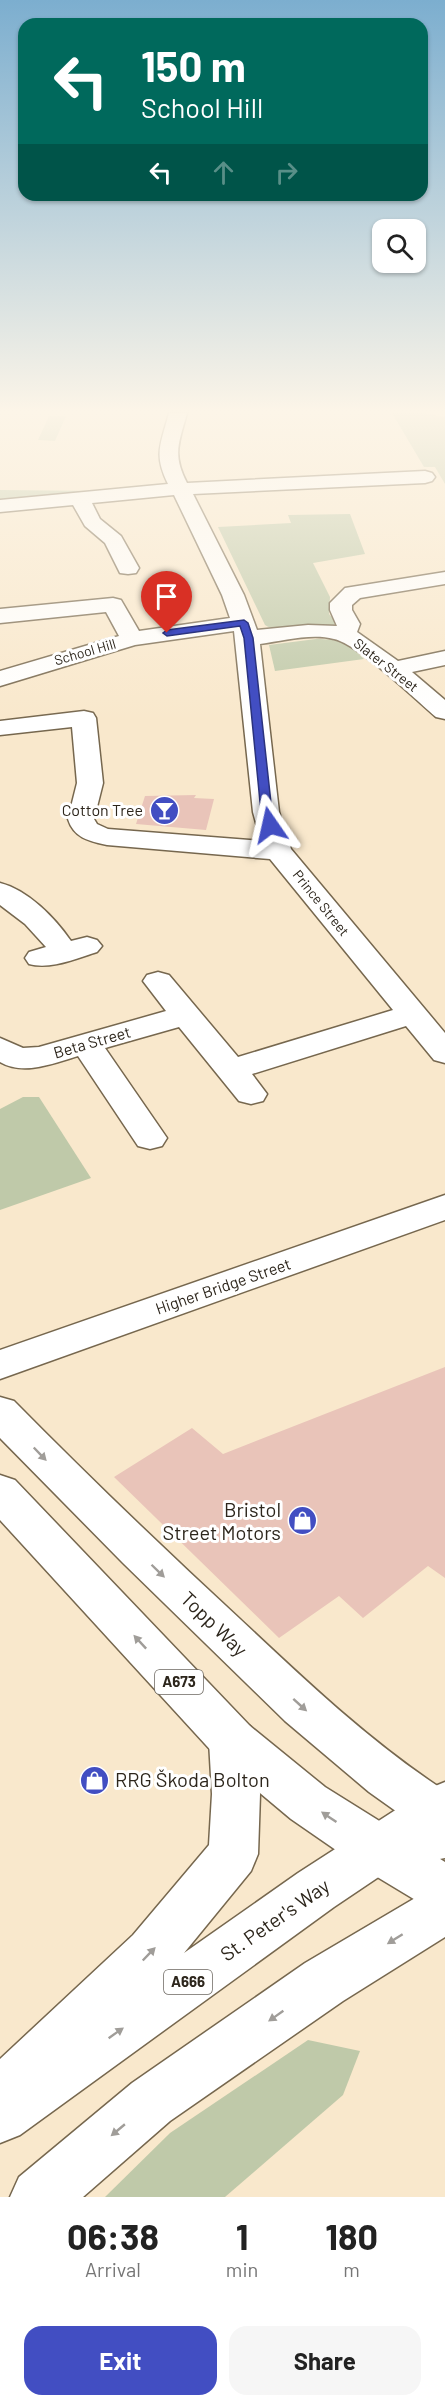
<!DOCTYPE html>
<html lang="en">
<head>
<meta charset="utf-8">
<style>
	:root { --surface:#fff; --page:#f6f6f6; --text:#222; --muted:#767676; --accent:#424ec2 }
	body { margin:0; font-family:Barlow,sans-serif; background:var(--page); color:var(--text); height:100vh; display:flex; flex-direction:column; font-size:22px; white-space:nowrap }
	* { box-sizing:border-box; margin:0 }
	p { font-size:20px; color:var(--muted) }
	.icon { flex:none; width:33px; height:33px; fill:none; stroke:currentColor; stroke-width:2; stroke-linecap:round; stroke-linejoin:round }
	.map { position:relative; height:2197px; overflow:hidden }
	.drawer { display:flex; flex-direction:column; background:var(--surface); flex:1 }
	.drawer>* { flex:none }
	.top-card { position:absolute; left:18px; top:18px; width:410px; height:183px; border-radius:18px; box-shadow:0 2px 4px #0004; background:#00695c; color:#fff; overflow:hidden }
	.buttons { position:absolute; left:372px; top:219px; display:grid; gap:12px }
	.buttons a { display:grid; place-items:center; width:54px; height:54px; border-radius:12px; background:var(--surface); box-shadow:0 2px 4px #0004; font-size:30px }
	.pin { position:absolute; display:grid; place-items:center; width:51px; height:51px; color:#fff; margin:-62px -26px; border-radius:50% 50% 50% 0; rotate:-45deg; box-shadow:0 0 6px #0007 }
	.pin .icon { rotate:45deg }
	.me { position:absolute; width:66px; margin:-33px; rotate:349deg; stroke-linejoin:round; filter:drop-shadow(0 0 4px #0008) }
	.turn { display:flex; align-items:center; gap:21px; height:126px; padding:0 24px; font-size:27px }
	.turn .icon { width:78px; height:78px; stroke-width:2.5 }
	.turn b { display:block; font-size:42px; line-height:51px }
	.lanes { display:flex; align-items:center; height:57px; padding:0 24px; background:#0003; justify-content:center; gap:30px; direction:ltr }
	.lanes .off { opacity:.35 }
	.eta { display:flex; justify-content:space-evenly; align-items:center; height:102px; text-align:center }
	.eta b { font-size:36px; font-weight:700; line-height:42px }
	.action { display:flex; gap:12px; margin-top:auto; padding:12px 24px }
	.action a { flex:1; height:69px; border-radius:18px; background:var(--accent); color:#fff; font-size:24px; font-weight:700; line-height:69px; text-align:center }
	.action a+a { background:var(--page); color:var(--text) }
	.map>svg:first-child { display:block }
	.green { fill:#bfc9a9 }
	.building { fill:#e9c4b9 }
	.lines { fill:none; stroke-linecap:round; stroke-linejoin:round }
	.minor-casing { stroke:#76674e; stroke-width:3 }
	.major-casing { stroke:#76674e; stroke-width:3 }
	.highway-casing { stroke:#76674e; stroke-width:3 }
	.minor { fill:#fff; fill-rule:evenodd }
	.major { fill:#fff; fill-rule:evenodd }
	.highway { fill:#fff; fill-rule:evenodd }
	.oneway { fill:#a09d99 }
	.route { fill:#424ec2; stroke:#2b337e; stroke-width:1.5 }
	.labels { text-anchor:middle; stroke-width:6; stroke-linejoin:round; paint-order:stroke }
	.far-street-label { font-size:14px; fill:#2d261c; stroke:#fff }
	.shield { fill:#fff; stroke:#6c6760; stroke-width:1.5 }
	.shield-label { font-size:15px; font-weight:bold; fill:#2d261c }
	.poi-label { font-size:16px; fill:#2d261c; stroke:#fff; text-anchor:end }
	.street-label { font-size:16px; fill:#2d261c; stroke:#fff }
	.near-poi-label { font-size:20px; fill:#2d261c; stroke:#fff; text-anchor:end }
	.near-street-label { font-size:20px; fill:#2d261c; stroke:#fff }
</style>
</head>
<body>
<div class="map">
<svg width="445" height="2197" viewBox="0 0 445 2197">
	<rect width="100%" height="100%" fill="#f9e8cc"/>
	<g class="green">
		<path d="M392 413H424L445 417V484L435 467H424Z"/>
		<path d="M49 416H66L55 441 38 440Z"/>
		<path d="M0 490 98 491 0 506Z"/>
		<path d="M350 514 365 554 313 563 330 597 329 614 335 621 334 625C313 627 283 636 265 625L218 527 291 523 288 515Z"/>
		<path d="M316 639C341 639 346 642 364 659L275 671 269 645Z"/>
		<path d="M23 1097H39L91 1178 0 1210V1109Z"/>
		<path d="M308 2040 360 2051 343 2095 225 2197H105L170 2133Z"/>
	</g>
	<g class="building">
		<path d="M196 795 194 798 214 799 206 830 136 824 145 796Z"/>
		<path d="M445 1367V1578L428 1566 363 1618 339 1596 279 1638 114 1477 192 1428 223 1454Z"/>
	</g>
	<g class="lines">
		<defs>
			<g id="minor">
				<path d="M169 413H187C179 443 172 454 187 483L425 471 432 473 435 477 432 481 425 483 193 494 244 595 257 630 308 625 337 626 330 610V603L345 588 445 572V584L360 598 352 605V610L360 624 357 632 398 661 445 651V665L412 672 445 700V719L436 717C415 699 358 644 334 639 311 633 283 641 260 644L279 812 291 849 445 1033V1063L434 1060 406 1026 252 1074 267 1094 263 1101 251 1104 239 1101 179 1027 105 1048 167 1138 162 1146 150 1149 138 1146 78 1056C54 1063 24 1076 0 1062V1038L23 1048 39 1047 166 1011 143 981 147 975 158 972 169 975 238 1057 393 1010 270 859 107 845C89 841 74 838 68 819L77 783 72 727 0 735V721L84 711 93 713 96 718 103 783 94 819 97 824 108 829 261 841 253 812 234 631 135 645 0 686V671L119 636 106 612 0 623V609L113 598 121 600 139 631 230 618 222 595 174 495 92 503 100 519 121 536 139 568 136 573 128 574 120 573 105 543 85 526 73 505 0 512V500L168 484C153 454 161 444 169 413Z"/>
				<path d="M0 883C28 890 55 918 71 941L87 937 97 940 102 946 97 952C77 958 51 970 29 964L25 958 29 952 46 947 25 924 0 905Z"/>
			</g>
			<g id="major">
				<path d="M445 1195V1220L0 1379V1350Z"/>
				<path d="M0 1397 14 1401C88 1476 163 1548 240 1619 305 1680 370 1742 445 1791V1841L428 1834 369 1792 285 1721 123 1563 0 1438Z"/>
				<path d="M0 1475 15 1480 250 1726 325 1787 445 1862V1914L427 1907 359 1866 291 1819 216 1756 0 1520Z"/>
			</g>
			<g id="highway">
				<path d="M233 1720 250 1726 257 1741 260 1794 258 1854 251 1871 184 1953 298 1873 428 1789 445 1782V1858L392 1868 334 1907 20 2135 0 2143V2059L133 1935 209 1845 212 1794 209 1741 216 1726Z"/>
				<path d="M445 1883V1937L343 2001 170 2121 83 2197H10L19 2177 132 2083 305 1963 427 1891Z"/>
			</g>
		</defs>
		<use href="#minor" class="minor-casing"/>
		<use href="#major" class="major-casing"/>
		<use href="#highway" class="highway-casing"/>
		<use href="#minor" class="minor"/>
		<use href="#major" class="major"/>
		<use href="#highway" class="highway"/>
	</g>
	<defs><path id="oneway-solid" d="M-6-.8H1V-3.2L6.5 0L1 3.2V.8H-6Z" transform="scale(1.5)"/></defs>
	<g class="oneway">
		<use href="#oneway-solid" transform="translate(40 1454) rotate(46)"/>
		<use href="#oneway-solid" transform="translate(158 1571) rotate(44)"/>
		<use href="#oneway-solid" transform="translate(140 1642) rotate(-133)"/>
		<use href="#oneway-solid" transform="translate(300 1705) rotate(42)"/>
		<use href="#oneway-solid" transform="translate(329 1817) rotate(-146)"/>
		<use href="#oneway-solid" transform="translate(395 1939) rotate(148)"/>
		<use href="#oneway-solid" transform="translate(149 1954) rotate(-46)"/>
		<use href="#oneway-solid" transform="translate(276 2016) rotate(145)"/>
		<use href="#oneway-solid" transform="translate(116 2033) rotate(-35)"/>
		<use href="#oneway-solid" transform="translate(118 2130) rotate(140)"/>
	</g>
	<linearGradient id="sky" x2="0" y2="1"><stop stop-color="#7caecf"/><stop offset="0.57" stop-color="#fcf5e8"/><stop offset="1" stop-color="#fcf5e8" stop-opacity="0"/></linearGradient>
	<rect width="445" height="721" fill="url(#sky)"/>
	<path class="route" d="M244 620 248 623 253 638 272 812 276 825 270 828 265 825 261 812 244 638 240 626 167 636 163 633 167 630Z"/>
	<defs>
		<symbol id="bar-disc" viewBox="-11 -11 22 22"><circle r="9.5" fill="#424ec2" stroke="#fff"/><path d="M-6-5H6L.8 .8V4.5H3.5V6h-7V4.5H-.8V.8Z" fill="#fff"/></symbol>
		<symbol id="shop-disc" viewBox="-11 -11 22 22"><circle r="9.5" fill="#424ec2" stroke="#fff"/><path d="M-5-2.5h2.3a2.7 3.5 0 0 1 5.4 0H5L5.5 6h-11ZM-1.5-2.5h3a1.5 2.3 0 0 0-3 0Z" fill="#fff"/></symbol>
	</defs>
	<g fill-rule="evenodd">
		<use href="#bar-disc" x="148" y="794" width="33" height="33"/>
		<use href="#shop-disc" x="286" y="1504" width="33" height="33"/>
		<use href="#shop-disc" x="78" y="1764" width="33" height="33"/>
	</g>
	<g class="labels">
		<g class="far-street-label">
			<text transform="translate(85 652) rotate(-16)" y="5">School Hill</text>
			<text transform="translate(386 665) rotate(38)" y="5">Slater Street</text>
			<text transform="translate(321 903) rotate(51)" y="5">Prince Street</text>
		</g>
		<g class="shield">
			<rect x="155" y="1670" width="48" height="24" rx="4.5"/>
			<rect x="164" y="1970" width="48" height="24" rx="4.5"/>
		</g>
		<g class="shield-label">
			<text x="179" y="1687">A673</text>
			<text x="188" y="1987">A666</text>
		</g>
		<g class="poi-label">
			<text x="143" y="816">Cotton Tree</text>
		</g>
		<g class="street-label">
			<text transform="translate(92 1042) rotate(-16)" y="6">Beta Street</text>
			<text transform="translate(223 1286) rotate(-19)" y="6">Higher Bridge Street</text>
		</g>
		<g class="near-poi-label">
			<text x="281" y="1517">Bristol<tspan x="281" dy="23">Street Motors</tspan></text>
			<text x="115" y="1787" text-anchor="start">RRG Škoda Bolton</text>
		</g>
		<g class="near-street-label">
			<text transform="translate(214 1624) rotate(44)" y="7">Topp Way</text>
			<text transform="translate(275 1920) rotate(-35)" y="7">St. Peter's Way</text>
		</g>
	</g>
</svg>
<div class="buttons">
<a><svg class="icon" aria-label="search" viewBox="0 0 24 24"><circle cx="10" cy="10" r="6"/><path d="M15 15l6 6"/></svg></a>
</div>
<div class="pin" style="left:167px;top:633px;background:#d93025"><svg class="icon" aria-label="arrive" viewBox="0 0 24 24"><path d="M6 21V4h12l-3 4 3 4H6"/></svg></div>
<svg class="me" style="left:270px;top:825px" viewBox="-20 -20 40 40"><path d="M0-17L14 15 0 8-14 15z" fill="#424ec2" stroke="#fff" stroke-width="4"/></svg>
<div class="top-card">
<div class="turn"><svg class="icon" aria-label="left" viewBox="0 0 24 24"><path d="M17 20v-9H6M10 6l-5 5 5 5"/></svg><div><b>150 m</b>School Hill</div></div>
<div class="lanes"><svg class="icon" aria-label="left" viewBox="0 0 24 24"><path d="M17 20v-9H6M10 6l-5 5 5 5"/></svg><svg class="icon off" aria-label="ahead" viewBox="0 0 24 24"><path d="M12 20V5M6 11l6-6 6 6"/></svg><svg class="icon off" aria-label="right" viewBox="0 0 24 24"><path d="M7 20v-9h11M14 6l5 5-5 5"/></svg></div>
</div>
</div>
<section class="drawer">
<div class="eta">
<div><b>06:38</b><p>Arrival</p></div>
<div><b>1</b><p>min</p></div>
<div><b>180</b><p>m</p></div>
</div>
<div class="action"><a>Exit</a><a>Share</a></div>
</section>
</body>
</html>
